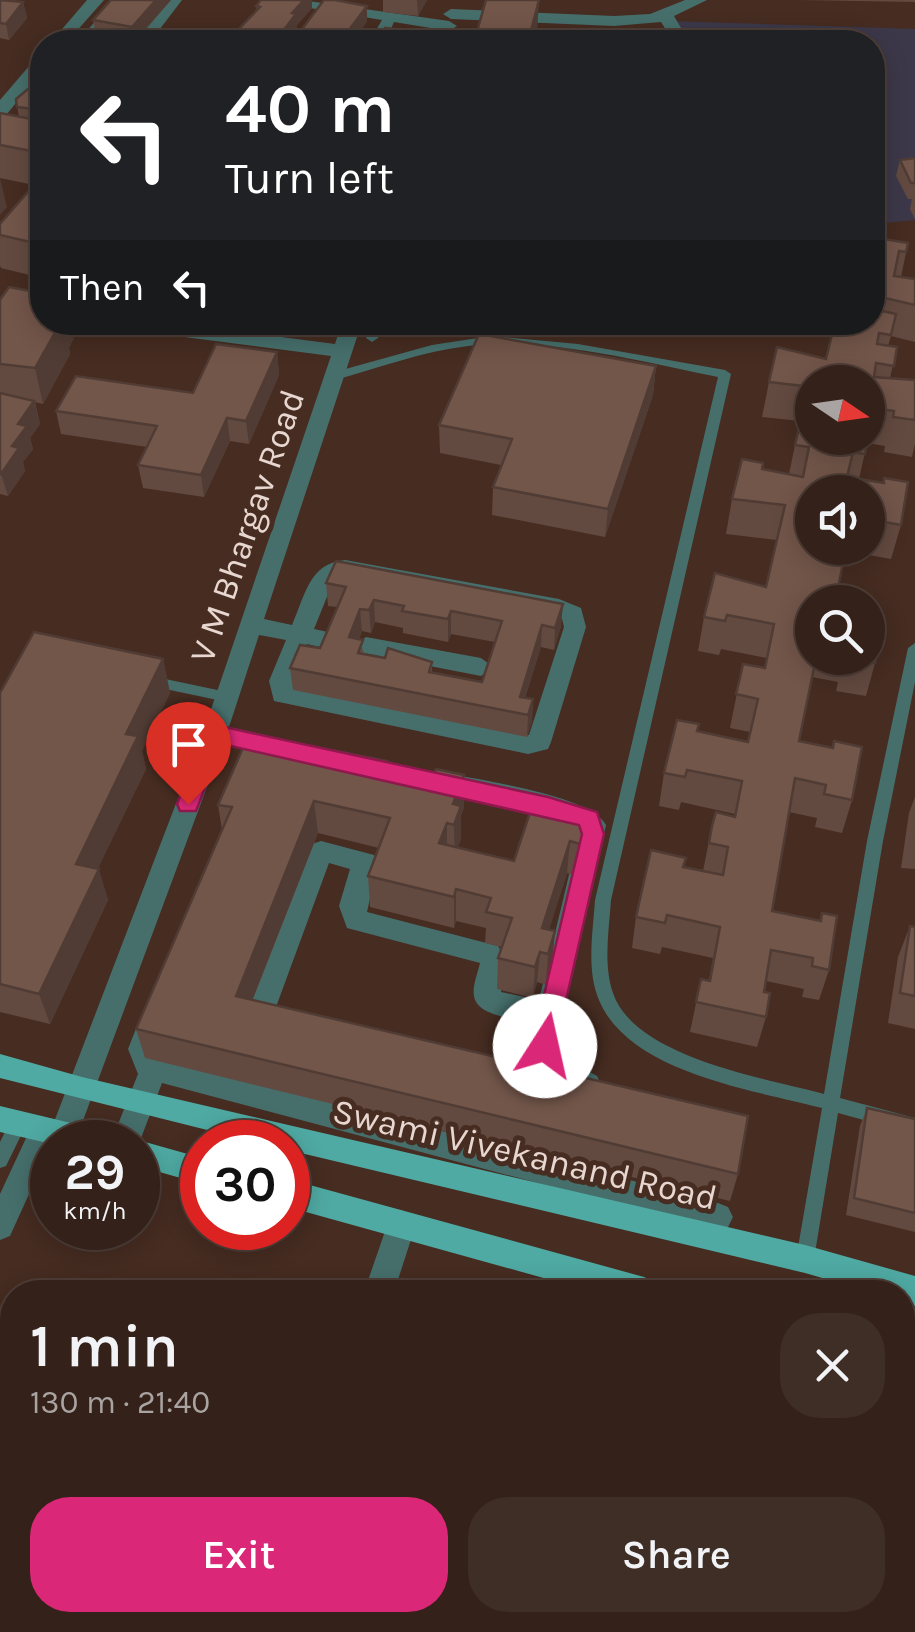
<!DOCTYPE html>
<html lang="en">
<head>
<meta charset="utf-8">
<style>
	:root { --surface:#342119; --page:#3f2e26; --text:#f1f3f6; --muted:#a9a3a2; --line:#4e3e38; --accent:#db2777 }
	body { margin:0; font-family:Karla,sans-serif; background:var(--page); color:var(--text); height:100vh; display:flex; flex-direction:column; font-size:38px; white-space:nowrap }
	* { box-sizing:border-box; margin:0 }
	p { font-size:32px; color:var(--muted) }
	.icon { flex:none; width:55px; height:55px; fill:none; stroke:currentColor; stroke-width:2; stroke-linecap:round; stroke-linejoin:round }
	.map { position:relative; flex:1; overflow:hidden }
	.side { position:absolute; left:0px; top:1280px; width:915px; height:352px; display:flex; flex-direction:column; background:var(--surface); border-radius:40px 40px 0 0; box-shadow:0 5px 25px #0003,0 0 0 2px var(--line) }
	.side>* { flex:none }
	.banner { position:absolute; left:30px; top:30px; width:855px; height:305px; border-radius:40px; box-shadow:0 5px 25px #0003,0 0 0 2px var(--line); background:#202124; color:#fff; overflow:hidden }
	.needle { width:65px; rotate:103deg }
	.tools { position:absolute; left:795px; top:365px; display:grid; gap:20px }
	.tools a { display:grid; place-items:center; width:90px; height:90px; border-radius:50%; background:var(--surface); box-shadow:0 5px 25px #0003,0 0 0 2px var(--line); font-size:50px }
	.speed { position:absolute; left:30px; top:1120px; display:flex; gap:20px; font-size:50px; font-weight:700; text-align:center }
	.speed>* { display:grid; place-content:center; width:130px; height:130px; border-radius:50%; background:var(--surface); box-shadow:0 5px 25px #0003,0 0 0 2px var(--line); line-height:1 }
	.speed small { font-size:25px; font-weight:400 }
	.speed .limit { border:15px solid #d22; background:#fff; color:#111 }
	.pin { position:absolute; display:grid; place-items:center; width:85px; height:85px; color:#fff; margin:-102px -42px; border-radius:50% 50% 50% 0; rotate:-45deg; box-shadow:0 0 10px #0007 }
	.pin .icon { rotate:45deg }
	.me { position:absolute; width:110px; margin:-55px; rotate:10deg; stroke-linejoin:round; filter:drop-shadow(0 0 8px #0008) }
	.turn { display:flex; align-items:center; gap:35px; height:210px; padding:0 30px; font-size:45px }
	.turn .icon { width:130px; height:130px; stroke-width:2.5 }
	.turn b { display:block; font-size:70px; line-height:85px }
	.then { display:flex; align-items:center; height:95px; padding:0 30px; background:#0003; gap:20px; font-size:38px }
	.round { display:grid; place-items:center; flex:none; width:105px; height:105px; border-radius:40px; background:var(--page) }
	.summary { display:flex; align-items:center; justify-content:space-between; height:170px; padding:0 30px }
	h1 { font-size:60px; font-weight:600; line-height:75px }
	.button { display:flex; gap:20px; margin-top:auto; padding:20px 30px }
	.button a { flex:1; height:115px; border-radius:40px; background:var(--accent); color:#fff; font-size:40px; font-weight:600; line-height:115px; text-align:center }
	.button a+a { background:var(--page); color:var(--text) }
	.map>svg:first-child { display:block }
	.industrial { fill:#3c3849 }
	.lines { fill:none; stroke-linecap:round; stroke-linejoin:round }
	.service { fill:#466f6c; fill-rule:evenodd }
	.minor { fill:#466f6c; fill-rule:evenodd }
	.primary { fill:#4faaa3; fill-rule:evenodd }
	.wall { fill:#634a40; fill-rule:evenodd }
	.shaded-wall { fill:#503c34 }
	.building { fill:#73564a; stroke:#503c34; stroke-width:2.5; fill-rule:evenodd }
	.route { fill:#db2777; stroke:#8e194d; stroke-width:2.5 }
	.labels { text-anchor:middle; stroke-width:10; stroke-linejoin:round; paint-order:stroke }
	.street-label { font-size:35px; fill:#e8d7d0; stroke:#462c21 }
</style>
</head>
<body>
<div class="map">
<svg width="915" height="1632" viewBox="0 0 915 1632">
	<rect width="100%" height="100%" fill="#462c21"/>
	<path class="industrial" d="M669 21 915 29V220L873 224 872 42H669Z"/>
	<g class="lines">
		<g class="service">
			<path d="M372 322H384L378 338 372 342 366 338Z"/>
			<path d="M491 336 578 344 725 370 731 374 611 900C609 930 603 964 613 993 635 1058 766 1078 824 1094L867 841 908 648 915 643V682L883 841 840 1098 915 1118V1134L838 1113 814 1259 811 1265 805 1268 799 1265 796 1259 822 1108C754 1090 629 1073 599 1000 586 970 593 932 595 900L718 377C642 362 546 336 468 346 423 351 379 368 335 380L329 376 331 373 432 345Z"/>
			<path d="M151 676 227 692 234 697 227 702 146 685 144 681Z"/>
			<path d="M18 1115 24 1118 27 1123 6 1166 0 1168V1142L12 1118Z"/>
		</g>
		<g class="minor">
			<path d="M87 0H104L67 42H51Z"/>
			<path d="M114 0H131L101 36 110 42H84V34Z"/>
			<path d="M166 0H182L150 42H134Z"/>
			<path d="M301 0 449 21 457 26 449 31 394 22 385 42H369L382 20 310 8Z"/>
			<path d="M685 0H707L674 16 684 33 683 42H667L668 33 661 22 614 26 451 19 443 14 451 9 614 16 650 14Z"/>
			<path d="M42 57V72L6 115 0 116V100L36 58Z"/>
			<path d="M106 322H167L335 344 342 322H362L264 619 292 625C305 596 309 563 345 560L559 599 581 608 586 627 551 742 548 749 528 754 274 701 269 681 286 640 259 635 229 727 287 740 290 747 287 754 278 756 223 744 78 1134 74 1142 53 1141 10 1236 0 1240V1194L34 1121 44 1117 54 1122 203 733 331 356 115 328ZM345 576 562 619 564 627 529 735 293 688 307 644 329 649 341 640 337 634 314 629 333 582Z"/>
			<path d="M366 637 481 658 493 667 481 676 358 652 354 646Z"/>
			<path d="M435 771C471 779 590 794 606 825L559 1032 565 1058 597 1076 601 1085 597 1094C558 1108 525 1057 534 1022 518 1019 477 1017 474 996 472 987 478 972 480 963L347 928 339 906 350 869 329 863 269 1026 259 1030 249 1026 245 1018 308 851 312 844 321 841 374 855 378 862 367 912 498 946 507 961 501 992 539 1000 580 829 569 821 426 788 423 781 426 774Z"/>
			<path d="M153 1007 163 1011 167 1019 156 1049 158 1057 718 1203 728 1207 733 1217 728 1227 718 1231 162 1083 138 1146V1142H111L138 1074 128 1049 143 1011Z"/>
			<path d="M401 1210 411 1214 416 1224 394 1292H364L391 1214Z"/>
			<path d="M249 1620H283L279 1632H245Z"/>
		</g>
		<g class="primary">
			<path d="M0 1054 82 1077 805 1245 915 1276V1306L902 1302V1292H871L805 1273 288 1150V1142H255L0 1078Z"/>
			<path d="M0 1106 96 1129 106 1133 110 1142 52 1144 0 1132Z"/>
			<path d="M138 1140 202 1158V1184L138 1166V1142H131Z"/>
			<path d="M288 1179 644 1277 655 1282 659 1292H594L288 1207Z"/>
			<path d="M902 1349 915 1353V1383L902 1379Z"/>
		</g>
	</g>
	<g class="wall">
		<path d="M0 0 23 2 27 18 9 40 0 38Z"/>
		<path d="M111 0H171L135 42 96 36 93 20Z"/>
		<path d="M261 0H312V8L297 25V29L287 42H230L235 38V33L257 10 256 6Z"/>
		<path d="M383 0H427L418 16 383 12Z"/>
		<path d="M799 0H915V2Z"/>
		<path d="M42 64V278L1 268 0 265V224L34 185 0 178V113L19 117 16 99 33 85Z"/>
		<path d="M915 158V219L910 209 912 199H908L896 176 900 160Z"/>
		<path d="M872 237 908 243 901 277 915 305V342L891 336 888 346 897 347 890 378 915 380V444L912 457 884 452 885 446 867 443 859 479 901 525 891 559 857 553 858 548H868V492H812L846 548 835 602H812V658H868L875 663 866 696 836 691 838 682 812 677 799 741 832 748 834 741 852 800 842 833 815 827 817 818 789 812 772 911 819 921 822 913 829 970 819 1000 802 997 804 989 766 981 764 992 766 1017 757 1047 690 1032 701 979 709 980 713 958 662 947 660 954 632 948 636 917 684 867 703 871 712 826 735 817V814L681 802 679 810 659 806 664 773 698 731 748 742 750 732 730 728 740 678 765 668 767 658 721 649 719 655 698 651 704 617 766 587 777 540 726 534 732 499 762 469 789 474 800 421 762 417 769 382 826 359 833 330 783 324V322H872ZM812 382H868V438H812Z"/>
		<path d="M0 300 76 333 69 348 70 354 43 404 35 402 40 424 30 438 33 449 23 462 25 471 8 496 0 494Z"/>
		<path d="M277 352 279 375 249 444 230 441 204 497 143 488 138 465 147 447 61 434 56 411 193 393Z"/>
		<path d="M656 366 653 395 605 537 492 515 493 487 501 465 440 453 439 425Z"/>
		<path d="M326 583 561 626 554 650 541 647 525 698 533 699 532 721 527 737 293 690 290 668 320 648 337 607 328 606ZM375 622 403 628V633L448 642 451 634 495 642 482 682 432 672V662L385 658 364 654 359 639 362 631 371 633Z"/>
		<path d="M163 659 170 693 142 751 146 769 98 868 108 900 50 1024 0 1012V693Z"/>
		<path d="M387 767 464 808 461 815V839L458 847 514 861 584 808 583 822H586L583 855 577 876 567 873 549 929 555 931 552 962 546 985 537 982 533 998 497 989 498 958 502 947 485 943 486 928 456 921 454 928 370 907 368 876 379 848 318 833 253 999 738 1174 730 1201 145 1058 136 1029 222 830 218 805Z"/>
		<path d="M915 797V869L901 868 909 813Z"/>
		<path d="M910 926 915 927V1029L888 1023 898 957Z"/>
		<path d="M867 1108 915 1119V1232L846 1215 860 1126Z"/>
		<path d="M222 1620H249L247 1628Z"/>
	</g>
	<g class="shaded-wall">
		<path d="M156 0H171L134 42 132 27Z"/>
		<path d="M304 0H312V8L297 25V29L287 42H281L280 35 292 13Z"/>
		<path d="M417 0H427L418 16Z"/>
		<path d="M539 0 537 34 535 42H528Z"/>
		<path d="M23 2 27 18 9 40 6 24Z"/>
		<path d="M367 6V22L352 42H340Z"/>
		<path d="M0 178 7 207 0 215Z"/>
		<path d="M59 322H74L76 333 69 348 70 354 43 404 35 368Z"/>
		<path d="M277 352 279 375 249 444 246 421Z"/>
		<path d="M656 366 653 395 605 537 608 509Z"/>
		<path d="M34 401 40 424 30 438 33 449 23 462 25 471 8 496 1 474 12 446 18 424Z"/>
		<path d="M227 418 230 441 204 497 201 475Z"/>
		<path d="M374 600 375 622 371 633 369 610Z"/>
		<path d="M563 604 561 626 554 650 555 628Z"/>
		<path d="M360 609 362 631 350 659 349 637Z"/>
		<path d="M451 611V634L448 642V619Z"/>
		<path d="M542 625 541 647 520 713V697Z"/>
		<path d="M163 659 170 693 142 751 146 769 85 895 76 864 126 734Z"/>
		<path d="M533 699 532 721 527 737 528 715Z"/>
		<path d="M464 775V808L461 815V839L455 857 453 804Z"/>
		<path d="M314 801 318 833 242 1026 236 996Z"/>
		<path d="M584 808 582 837 586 822 583 855 577 876 580 821Z"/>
		<path d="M447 823V855L439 843Z"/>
		<path d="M570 841 567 873 542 952V928Z"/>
		<path d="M99 869 108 900 50 1024 39 994Z"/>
		<path d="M456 889V921L454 928V897Z"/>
		<path d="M555 931 552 962 546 985 548 954Z"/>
		<path d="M540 952 537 982 533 998 535 967Z"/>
	</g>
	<g class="building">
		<path d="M0 0 23 2 6 24 0 23Z"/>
		<path d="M111 0H156L132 27 93 20Z"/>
		<path d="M261 0H304L292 13 296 14 280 35 275 33 271 42H230L240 34 235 33 260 7 256 6Z"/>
		<path d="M324 0H335L367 6 340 42 293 41Z"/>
		<path d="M486 0H539L528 42H474Z"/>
		<path d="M385 28 413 31 410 42H379Z"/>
		<path d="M42 64V110L17 107 16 99 33 85Z"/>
		<path d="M0 113 42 121V153L0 145Z"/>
		<path d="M915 158V183H911L900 160Z"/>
		<path d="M40 178H42V240L39 244 0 235V224Z"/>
		<path d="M872 237 908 243 906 252 899 251 894 276 915 279V305L885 298 882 311 896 314 891 335 879 333 877 344 897 347 894 366 876 363 874 377 915 380V420L893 417 894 411 868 407V382H812V387L769 382 777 347 826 359 835 322H872Z"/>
		<path d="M9 287 42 293V322H61L35 368 0 364V300Z"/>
		<path d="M479 334 656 366 608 509 493 487 512 439 439 425Z"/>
		<path d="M216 344 277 352 246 421 227 418 201 475 138 465 157 426 56 411 76 376 193 393Z"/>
		<path d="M0 393 34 401 18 424 27 426 12 446 19 448 1 474 0 473Z"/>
		<path d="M802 415 812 416V438H868V430H869L865 454 853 452 847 477 884 483V478L908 482 901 525 868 519V492H812V548H846L837 593 827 591 825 602H812V658H816L799 741 833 748 834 741 862 747 852 800 824 794 826 785 795 778 772 911 821 921 822 913 837 916 829 970 812 966 813 958 771 950 764 992 770 993 766 1017 696 1002 701 979 710 981 720 927 667 915 665 923 636 917 651 850 686 858 683 867 723 875 728 847 709 843 712 826 716 812 735 817 742 781 687 770 685 777 664 773 677 720 699 724 697 731 748 742 758 699 736 694 740 678 743 664 765 668 774 624 727 615 725 621 704 617 715 573 766 587 785 505 732 499 742 459 763 463 762 469 803 477 809 447 795 445Z"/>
		<path d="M336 561 563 604 555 628 542 625 520 697 533 699 528 715 290 668 300 645 320 648 346 587 326 583ZM374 600 404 606 402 611 448 619 451 611 502 621 482 682 429 672 432 662 388 648 385 658 358 653 363 640 349 637 360 609 369 610Z"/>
		<path d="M868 613 884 616 875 663 849 658H868Z"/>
		<path d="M34 632 163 659 126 734 138 736 76 864 99 869 39 994 0 984V693Z"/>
		<path d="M249 734 387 761 385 766 432 778 436 769 464 775 453 804 461 806 454 825 447 823 439 843 514 861 535 797 584 808 580 821 586 822 580 844 570 841 542 928 555 931 548 954 540 952 535 967 498 958 512 918 486 912 491 898 456 889 454 897 368 876 390 818 314 801 236 996 748 1116 738 1174 136 1029 232 807 218 805Z"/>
		<path d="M910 926 915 927V996L900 993Z"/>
		<path d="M867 1108 915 1119V1213L854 1198Z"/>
	</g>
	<path class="route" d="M215 725 548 797 597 812 604 834 554 1053 545 1056 536 1053 532 1046 582 834 579 825 222 744 196 811H180L177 804 204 734Z"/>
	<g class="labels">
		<g class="street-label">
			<text transform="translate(247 526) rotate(-71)" y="12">V M Bhargav Road</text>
			<text transform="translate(525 1154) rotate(13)" y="12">Swami Vivekanand Road</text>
		</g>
	</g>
</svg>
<div class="tools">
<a><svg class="needle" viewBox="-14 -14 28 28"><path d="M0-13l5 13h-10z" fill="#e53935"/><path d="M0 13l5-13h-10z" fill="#a9a3a2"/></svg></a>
<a><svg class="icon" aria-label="sound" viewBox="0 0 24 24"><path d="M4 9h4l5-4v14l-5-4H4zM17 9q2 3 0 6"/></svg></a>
<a><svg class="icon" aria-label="search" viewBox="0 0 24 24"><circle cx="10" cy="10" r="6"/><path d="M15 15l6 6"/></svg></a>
</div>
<div class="speed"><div>29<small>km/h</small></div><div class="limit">30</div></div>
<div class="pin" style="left:188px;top:804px;background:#d93025"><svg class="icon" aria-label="arrive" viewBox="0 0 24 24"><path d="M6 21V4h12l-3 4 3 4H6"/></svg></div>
<svg class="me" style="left:545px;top:1046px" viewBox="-20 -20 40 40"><circle r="19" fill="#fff"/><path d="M0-13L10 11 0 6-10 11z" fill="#db2777"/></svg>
<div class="banner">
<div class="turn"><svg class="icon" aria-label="left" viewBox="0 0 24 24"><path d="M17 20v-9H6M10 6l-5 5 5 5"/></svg><div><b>40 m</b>Turn left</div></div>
<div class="then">Then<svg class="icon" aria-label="left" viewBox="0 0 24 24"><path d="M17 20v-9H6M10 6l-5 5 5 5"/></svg></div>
</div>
<section class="side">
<div class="summary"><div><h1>1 min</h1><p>130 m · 21:40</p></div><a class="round"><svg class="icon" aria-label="close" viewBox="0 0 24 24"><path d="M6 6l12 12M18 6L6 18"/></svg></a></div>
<div class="button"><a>Exit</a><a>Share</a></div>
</section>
</div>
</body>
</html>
